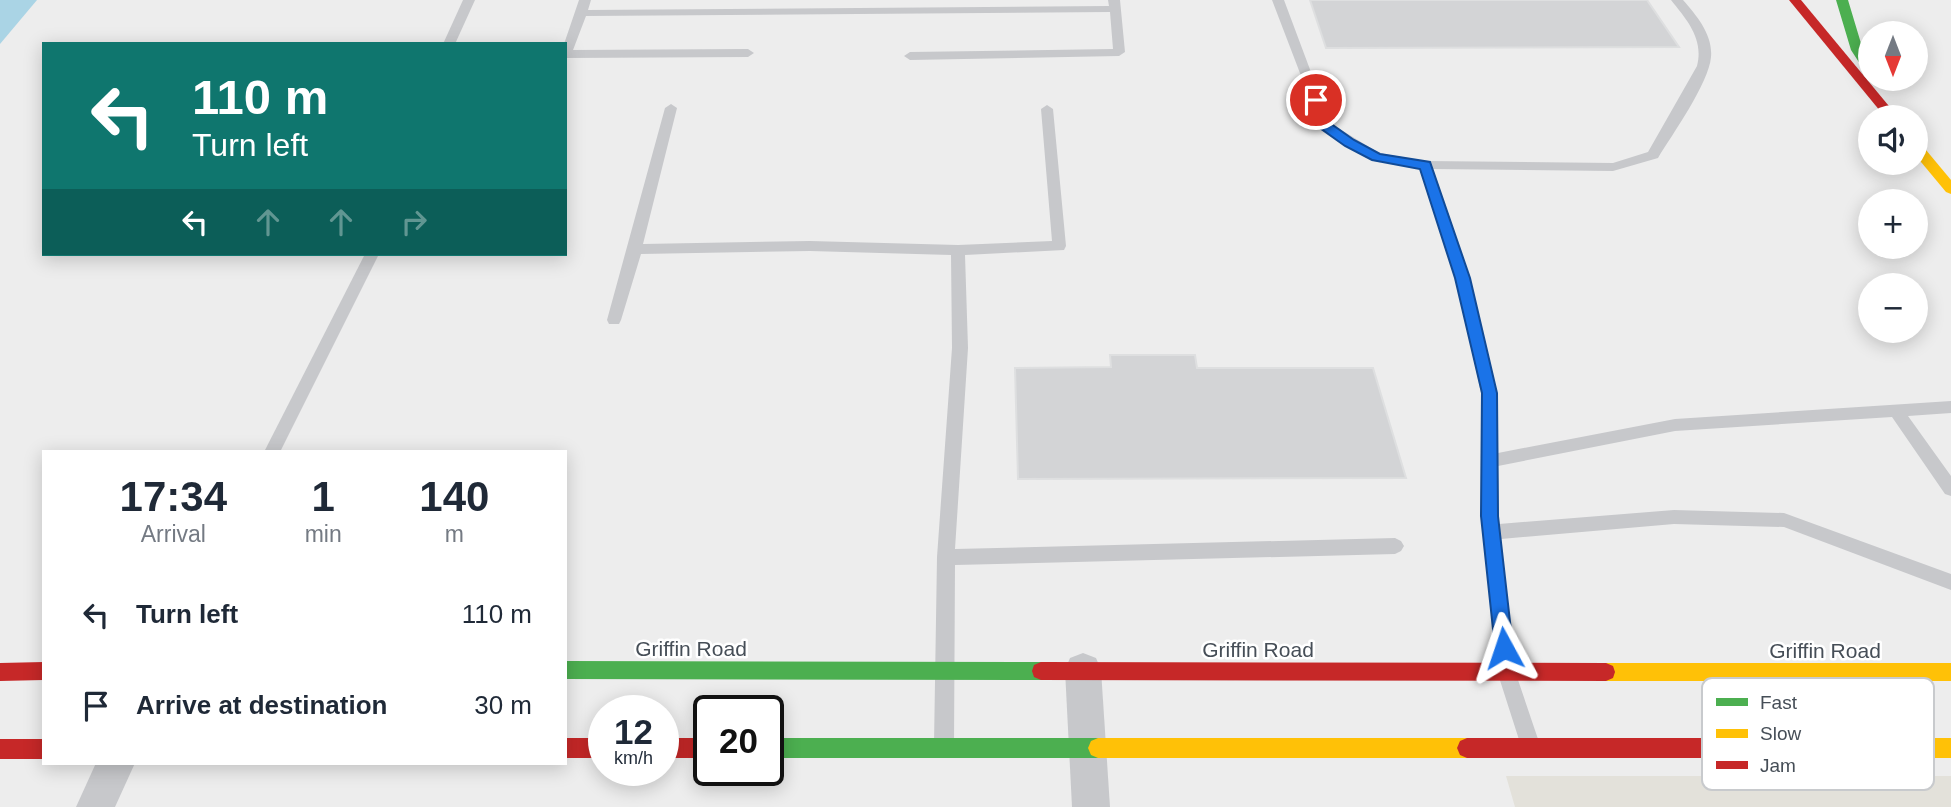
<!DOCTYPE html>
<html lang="en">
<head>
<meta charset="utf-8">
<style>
	:root { --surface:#fff; --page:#f6f6f7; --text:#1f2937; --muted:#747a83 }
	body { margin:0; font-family:Helvetica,sans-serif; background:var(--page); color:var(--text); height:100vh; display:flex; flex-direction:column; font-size:26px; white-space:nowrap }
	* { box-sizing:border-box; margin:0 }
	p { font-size:23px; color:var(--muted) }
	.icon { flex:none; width:38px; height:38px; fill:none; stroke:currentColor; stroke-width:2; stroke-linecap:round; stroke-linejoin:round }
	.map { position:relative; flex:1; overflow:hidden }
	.details { position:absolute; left:42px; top:450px; width:525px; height:315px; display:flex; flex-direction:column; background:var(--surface); border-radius:0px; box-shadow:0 4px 18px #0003 }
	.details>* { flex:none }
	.hud { position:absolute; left:42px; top:42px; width:525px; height:214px; border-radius:0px; box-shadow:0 4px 18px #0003; background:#0f766e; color:#fff; overflow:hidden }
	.needle { width:46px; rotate:180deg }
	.controls { position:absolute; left:1858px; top:21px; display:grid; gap:14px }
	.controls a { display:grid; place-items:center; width:70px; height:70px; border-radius:50%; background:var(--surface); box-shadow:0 4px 18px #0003; font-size:35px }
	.speed { position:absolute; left:588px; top:695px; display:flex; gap:14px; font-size:35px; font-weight:700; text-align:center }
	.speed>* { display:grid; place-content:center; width:91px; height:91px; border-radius:50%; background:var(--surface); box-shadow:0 4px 18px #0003; line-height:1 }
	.speed small { font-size:18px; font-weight:400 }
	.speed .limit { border:4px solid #111; border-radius:10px; background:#fff; color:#111 }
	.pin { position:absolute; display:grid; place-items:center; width:60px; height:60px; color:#fff; margin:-30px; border:4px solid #fff; border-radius:50%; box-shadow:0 2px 7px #0007 }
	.me { position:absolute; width:77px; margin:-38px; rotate:355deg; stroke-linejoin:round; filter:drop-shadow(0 0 5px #0008) }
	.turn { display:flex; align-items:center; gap:24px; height:147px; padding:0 35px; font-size:32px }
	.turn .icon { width:91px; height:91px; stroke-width:2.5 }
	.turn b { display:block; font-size:49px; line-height:60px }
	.lanes { display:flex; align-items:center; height:66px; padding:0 35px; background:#0003; justify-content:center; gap:35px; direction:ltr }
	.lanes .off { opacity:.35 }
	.eta { display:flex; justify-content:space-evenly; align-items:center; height:119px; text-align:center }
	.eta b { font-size:42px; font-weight:600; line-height:49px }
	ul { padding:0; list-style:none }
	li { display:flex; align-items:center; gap:21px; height:91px; padding:0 35px }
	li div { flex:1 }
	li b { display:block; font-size:26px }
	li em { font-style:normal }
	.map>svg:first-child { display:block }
	.commercial { fill:#e3e1da }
	.water { fill:#aad4e5 }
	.building { fill:#d3d4d6; stroke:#dedfe0; stroke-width:2 }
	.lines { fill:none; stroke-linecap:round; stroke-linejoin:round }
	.lane { fill:#c7c8cb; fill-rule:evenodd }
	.street { fill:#c7c8cb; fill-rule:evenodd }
	.fast { fill:#4caf50; fill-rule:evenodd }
	.slow { fill:#ffc107; fill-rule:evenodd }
	.jam { fill:#c62828; fill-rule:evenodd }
	.route { fill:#1a73e8; stroke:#114b97; stroke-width:2 }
	.labels { text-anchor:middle; stroke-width:5; stroke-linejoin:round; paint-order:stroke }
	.street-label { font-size:21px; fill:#464e57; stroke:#fff }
	.key { fill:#fff; stroke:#c8cacd; stroke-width:2 }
	.key-label { font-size:19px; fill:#464e57 }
</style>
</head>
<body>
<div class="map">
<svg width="1951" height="807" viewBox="0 0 1951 807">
	<rect width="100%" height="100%" fill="#ededed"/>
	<path class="commercial" d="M1506 776H1951V807H1515Z"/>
	<path class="water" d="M0 0H37L0 44Z"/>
	<g class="building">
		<path d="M1310 0H1647L1679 47 1326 48Z"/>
		<path d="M1110 355H1195L1197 368H1373L1406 478 1018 479 1015 368 1111 367Z"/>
	</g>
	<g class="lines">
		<g class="lane">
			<path d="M463 0H475L455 44H443Z"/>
			<path d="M579 0H591L588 10 1109 6 1108 0H1120L1125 52 1119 56 910 60 904 56 910 52 1113 49 1110 12 586 16 573 50 748 49 754 53 748 57 566 58 564 44Z"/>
			<path d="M1272 0H1284L1330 123 1379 153 1425 161 1613 163 1648 152 1697 66C1704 39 1687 20 1671 0H1683C1697 16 1713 35 1711 57 1709 83 1672 135 1658 158L1613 171 1433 169 1470 278 1497 393 1498 453 1675 419 1951 401V413L1908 416 1951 476V496L1945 494 1892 417 1675 431 1498 466 1499 524 1674 510 1784 513 1951 574V590L1784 527 1674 524 1501 539 1515 671 1539 742 1536 749 1529 752 1522 749 1497 671 1481 516V393L1456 278 1420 168 1371 160 1321 128Z"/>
			<path d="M671 104 677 108 643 244 810 241 958 245 1052 241 1041 109 1047 105 1053 109 1066 246 1064 250 965 255 968 348 955 549 1395 538 1401 541 1404 546 1401 551 1395 554 955 565 954 744 951 751 944 754 937 751 934 744 937 557 952 348 951 255 810 251 641 254 621 320 619 324H609L607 320 665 108Z"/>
			<path d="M365 254H379L280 452H264Z"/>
		</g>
		<g class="street">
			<path d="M1083 653 1096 658 1101 670 1110 807H1072L1065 670 1070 658Z"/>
			<path d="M96 763H135L115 807H76Z"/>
		</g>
		<g class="fast">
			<path d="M1836 0H1848L1863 50 1871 62V70H1864L1851 50Z"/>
			<path d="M565 661 1041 662 1048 665 1050 671 1048 677 1041 680 565 679Z"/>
			<path d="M768 738H1098L1105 741 1108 748 1105 755 1098 758H768Z"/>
		</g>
		<g class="slow">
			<path d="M1916 143 1921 144 1951 180V194L1946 192 1916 156Z"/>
			<path d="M1606 663H1951V681H1606L1599 678 1597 672 1599 666Z"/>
			<path d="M1098 738H1467L1474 741 1477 748 1474 755 1467 758H1098L1091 755 1088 748 1091 741Z"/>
			<path d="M1732 738H1951V758H1732L1725 755 1722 748 1725 741Z"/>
		</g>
		<g class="jam">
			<path d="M1789 0H1801L1898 117H1885Z"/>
			<path d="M44 662V680L0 681V663Z"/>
			<path d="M1041 662 1606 663 1613 666 1615 672 1613 678 1606 681 1041 680 1034 677 1032 671 1034 665Z"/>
			<rect x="565" y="738" width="39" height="20"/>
			<rect x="663" y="738" width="46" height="20"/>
			<path d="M1467 738H1732L1739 741 1742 748 1739 755 1732 758H1467L1460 755 1457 748 1460 741Z"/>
			<rect x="0" y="739" width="44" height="20"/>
		</g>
	</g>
	<path class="route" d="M1316 96 1322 100 1330 123 1354 140 1380 154 1430 162 1470 278 1497 393 1498 516 1513 648 1511 654 1504 657 1497 654 1495 648 1481 516 1482 393 1455 278 1420 169 1372 160 1345 146 1320 128 1309 100Z"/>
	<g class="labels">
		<g class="street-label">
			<text x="691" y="656">Griffin Road</text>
			<text x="1258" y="657">Griffin Road</text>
			<text x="1825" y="658">Griffin Road</text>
		</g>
	</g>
	<rect x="1702" y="678" width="232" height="112" rx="10" class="key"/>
	<rect x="1716" y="698" width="32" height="8" fill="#4caf50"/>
	<rect x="1716" y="729" width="32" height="9" fill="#ffc107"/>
	<rect x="1716" y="761" width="32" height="8" fill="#c62828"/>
	<g class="key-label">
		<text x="1760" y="709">Fast</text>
		<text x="1760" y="740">Slow</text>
		<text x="1760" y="772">Jam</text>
	</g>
</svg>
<div class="controls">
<a><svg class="needle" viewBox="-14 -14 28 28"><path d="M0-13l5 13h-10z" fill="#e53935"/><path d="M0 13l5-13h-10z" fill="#747a83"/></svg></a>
<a><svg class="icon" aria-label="sound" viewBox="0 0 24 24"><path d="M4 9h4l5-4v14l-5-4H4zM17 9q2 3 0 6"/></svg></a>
<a>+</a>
<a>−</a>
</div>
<div class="speed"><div>12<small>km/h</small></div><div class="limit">20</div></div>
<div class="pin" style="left:1316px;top:100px;background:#d93025"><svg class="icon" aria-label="arrive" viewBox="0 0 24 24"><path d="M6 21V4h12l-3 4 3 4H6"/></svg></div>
<svg class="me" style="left:1504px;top:648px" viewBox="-20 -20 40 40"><path d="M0-17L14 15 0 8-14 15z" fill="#1a73e8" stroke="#fff" stroke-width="4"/></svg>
<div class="hud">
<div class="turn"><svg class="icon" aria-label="left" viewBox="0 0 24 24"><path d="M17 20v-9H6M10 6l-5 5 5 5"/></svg><div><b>110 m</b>Turn left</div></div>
<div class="lanes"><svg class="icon" aria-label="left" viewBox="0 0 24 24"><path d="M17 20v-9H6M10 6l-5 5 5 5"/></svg><svg class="icon off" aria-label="ahead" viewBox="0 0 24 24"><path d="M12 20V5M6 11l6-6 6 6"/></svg><svg class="icon off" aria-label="ahead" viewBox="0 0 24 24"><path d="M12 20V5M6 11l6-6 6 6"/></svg><svg class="icon off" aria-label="right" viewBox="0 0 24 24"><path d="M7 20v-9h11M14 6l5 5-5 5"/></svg></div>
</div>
<section class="details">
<div class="eta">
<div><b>17:34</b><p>Arrival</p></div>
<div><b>1</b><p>min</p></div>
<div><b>140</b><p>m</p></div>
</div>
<ul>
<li><svg class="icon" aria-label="left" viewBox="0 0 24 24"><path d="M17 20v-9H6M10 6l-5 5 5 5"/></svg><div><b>Turn left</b></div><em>110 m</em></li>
<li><svg class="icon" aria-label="arrive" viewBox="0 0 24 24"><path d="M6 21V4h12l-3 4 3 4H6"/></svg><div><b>Arrive at destination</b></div><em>30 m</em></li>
</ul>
</section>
</div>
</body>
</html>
